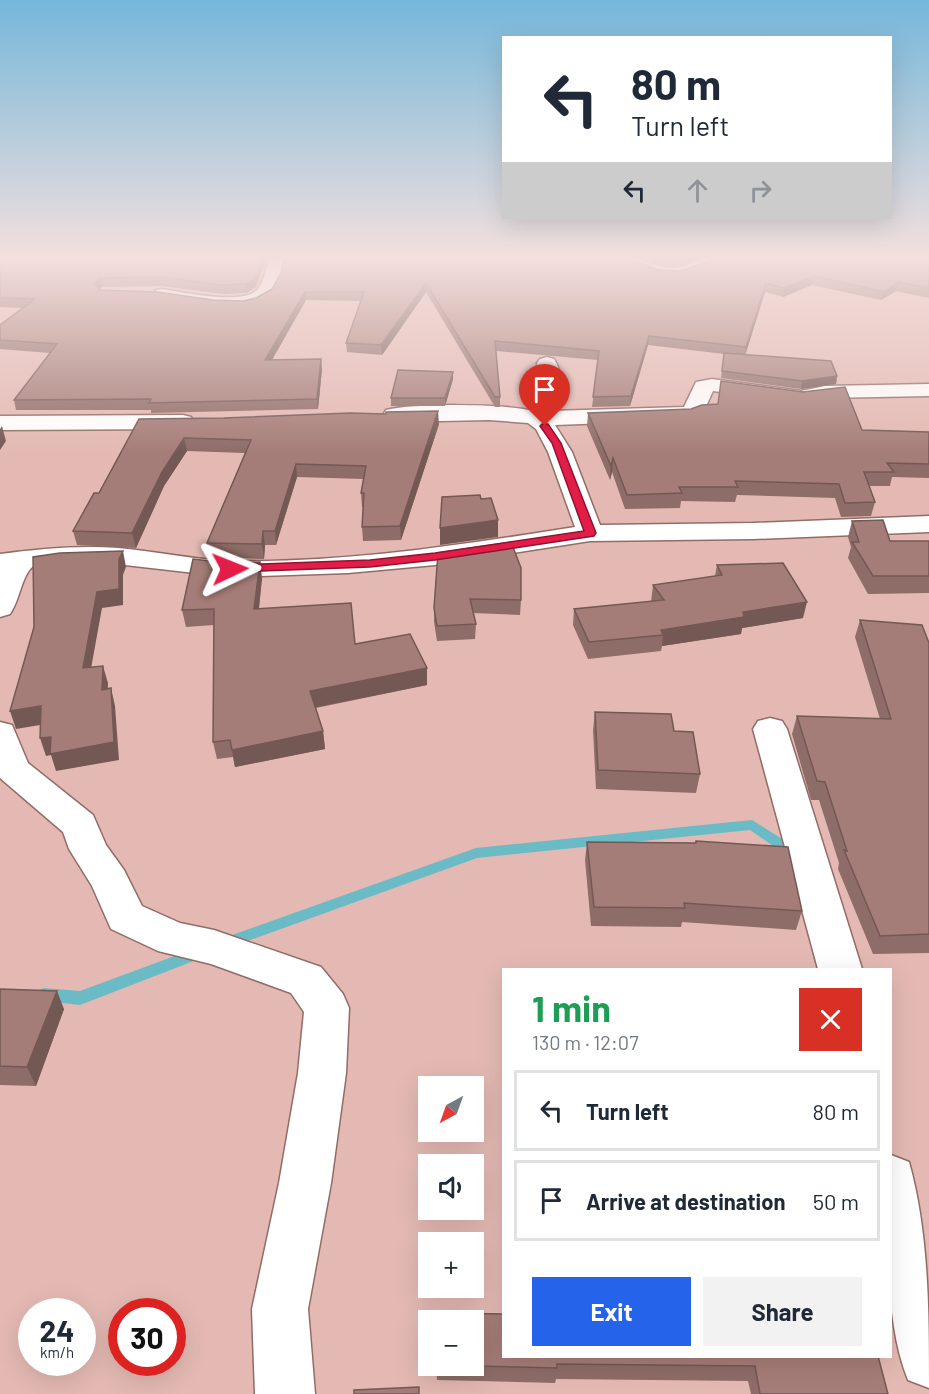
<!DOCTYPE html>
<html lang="en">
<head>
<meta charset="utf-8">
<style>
	:root { --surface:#fff; --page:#f2f2f3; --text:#1f2937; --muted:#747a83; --line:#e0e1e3; --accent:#2563eb }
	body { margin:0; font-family:Barlow,sans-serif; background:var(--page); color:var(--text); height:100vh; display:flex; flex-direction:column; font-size:22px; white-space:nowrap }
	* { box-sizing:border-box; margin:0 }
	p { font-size:20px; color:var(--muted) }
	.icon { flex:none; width:33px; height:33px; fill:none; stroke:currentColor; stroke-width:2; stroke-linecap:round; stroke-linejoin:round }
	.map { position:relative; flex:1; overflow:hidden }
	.panel { position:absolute; left:502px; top:968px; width:390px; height:390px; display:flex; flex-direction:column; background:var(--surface); border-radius:0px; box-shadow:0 6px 24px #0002 }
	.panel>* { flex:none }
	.top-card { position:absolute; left:502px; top:36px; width:390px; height:183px; border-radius:0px; box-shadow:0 6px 24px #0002; background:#fff; color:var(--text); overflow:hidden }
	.needle { width:39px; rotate:221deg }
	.fabs { position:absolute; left:418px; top:1076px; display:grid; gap:12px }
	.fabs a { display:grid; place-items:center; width:66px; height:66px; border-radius:0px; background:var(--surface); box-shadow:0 6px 24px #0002; font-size:30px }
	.speed { position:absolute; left:18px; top:1298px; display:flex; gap:12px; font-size:30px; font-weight:700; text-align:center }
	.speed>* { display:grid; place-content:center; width:78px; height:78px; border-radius:50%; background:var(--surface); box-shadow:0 6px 24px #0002; line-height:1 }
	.speed small { font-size:15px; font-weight:400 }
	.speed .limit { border:9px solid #d22; background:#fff; color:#111 }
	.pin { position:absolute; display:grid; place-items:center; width:51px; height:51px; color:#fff; margin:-62px -26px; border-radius:50% 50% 50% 0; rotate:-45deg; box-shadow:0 0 6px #0007 }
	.pin .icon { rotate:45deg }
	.me { position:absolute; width:66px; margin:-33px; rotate:88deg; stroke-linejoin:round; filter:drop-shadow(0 0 4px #0008) }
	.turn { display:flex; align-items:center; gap:21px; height:126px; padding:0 30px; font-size:27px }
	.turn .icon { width:78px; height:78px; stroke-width:2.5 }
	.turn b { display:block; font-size:42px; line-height:51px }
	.lanes { display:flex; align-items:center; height:57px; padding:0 30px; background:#0003; justify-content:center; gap:30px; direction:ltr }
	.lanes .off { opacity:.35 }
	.round { display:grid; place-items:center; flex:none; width:63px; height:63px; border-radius:0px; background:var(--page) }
	.headline { display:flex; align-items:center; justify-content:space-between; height:102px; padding:0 30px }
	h1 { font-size:36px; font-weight:700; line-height:45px; color:#1e9e55 }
	.primary-button { display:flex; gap:12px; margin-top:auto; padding:12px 30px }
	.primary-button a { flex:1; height:69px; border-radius:0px; background:var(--accent); color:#fff; font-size:24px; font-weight:700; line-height:69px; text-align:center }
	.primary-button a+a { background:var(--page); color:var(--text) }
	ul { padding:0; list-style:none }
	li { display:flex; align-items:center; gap:18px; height:81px; margin:0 12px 9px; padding:0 18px; border:3px solid var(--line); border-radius:0px }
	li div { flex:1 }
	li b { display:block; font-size:22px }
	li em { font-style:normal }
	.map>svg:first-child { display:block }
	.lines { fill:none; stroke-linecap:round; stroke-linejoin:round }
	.stream { fill:#6abbc6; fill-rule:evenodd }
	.minor-casing { stroke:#926c66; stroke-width:3 }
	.minor { fill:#fff; fill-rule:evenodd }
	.wall { fill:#8e6c67 }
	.shaded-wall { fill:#745854 }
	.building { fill:#a57d78; stroke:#745854; stroke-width:1.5 }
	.route { fill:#e11d48; stroke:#92132f; stroke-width:1.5 }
</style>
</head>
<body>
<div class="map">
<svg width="929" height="1394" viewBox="0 0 929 1394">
	<rect width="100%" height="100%" fill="#e4b9b3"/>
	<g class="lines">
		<g class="stream">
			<path d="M752 820 803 852 805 856 803 860 798 861 793 860 750 830 477 858 223 950 218 948 215 944 218 940 476 848Z"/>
			<path d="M199 947 204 949 207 953 204 957 80 1005 38 1000 36 995 38 990 44 988 80 991Z"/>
		</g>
		<defs>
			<g id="minor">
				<path d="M269 258H285C282 271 279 287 269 297 249 317 187 304 162 299L156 298 153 294 156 290 162 289C182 292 244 306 258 289 264 281 266 268 269 258Z"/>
				<path d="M614 258H635L667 268 683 267 701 258H720C715 264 708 268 700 271 671 285 644 274 616 261Z"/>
				<path d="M547 357 554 359C566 377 558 394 550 411L684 407 696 382 712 379 801 391 825 386 929 384V396L825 398 801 403 713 391 702 415 689 420 555 425 572 452 600 525 753 523 929 516V532L753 539 590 541 435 565 348 573 230 577 116 564 33 566C21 577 20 600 10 614L0 617V554C38 549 79 545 118 548 156 551 193 560 231 561 346 563 461 545 575 527L548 452 536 429 528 423 489 420 394 422 386 420 383 415 386 410C416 403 498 404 529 410L540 386 537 363 540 359Z"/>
				<path d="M183 415 191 417 194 422 191 427 183 429 0 430V416Z"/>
				<path d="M770 718 782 721 787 729 862 969H818L753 729 758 721Z"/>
				<path d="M0 722 12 725 28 763 93 815 106 845 124 870 142 906 180 923 214 930 321 967 343 994 349 1008 346 1073 331 1183 308 1309 315 1394H255L252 1309 279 1183 298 1073 304 1012 291 993 211 964 158 951 111 929 92 886 69 849 63 832 0 778Z"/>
				<path d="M891 1155 909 1162C929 1233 929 1313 929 1388L908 1380C881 1313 891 1226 891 1155Z"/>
			</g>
		</defs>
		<use href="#minor" class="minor-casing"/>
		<use href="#minor" class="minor"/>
	</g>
	<g class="wall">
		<path d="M0 258H267L256 287 246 293 223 294 162 286 102 287 99 289 100 290 213 300 243 301 256 298 272 289 658 270 680 271 929 258V298L896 291 881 300 812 285 783 297 765 292 745 355 837 376 836 384 801 389 721 378 724 354 648 345 630 406 592 407 598 360 496 351 500 397V407H495L426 292 382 355 347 352 346 343 361 301 306 300 272 360 322 369 318 409 151 413V410H16L14 400 50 353 0 349V325L24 308 0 307Z"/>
		<path d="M642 258H697L682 265 667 266Z"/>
		<path d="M453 372V379L445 406H391V398Z"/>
		<path d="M588 413 862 430 929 432V478L892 477 890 486H869L875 502 871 516 841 517 835 498 737 495 735 502 681 501 680 508 625 509 612 472 610 480 587 426Z"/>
		<path d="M139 419 439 424 401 540 363 541 362 527 363 507H362L361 493 364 479 297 477 276 545H265L264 559 209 557 207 543 245 453 187 451 164 486 136 548 77 545 73 531 99 493Z"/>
		<path d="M852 521 890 541H929V593L868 594 848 558 851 547 848 537Z"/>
		<path d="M438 553 521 600 520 615 473 613 476 624 475 639 437 641 434 622V608Z"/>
		<path d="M717 565 803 618 742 628 741 634 662 646 661 651 588 659 573 625 574 609 651 602 653 585 715 576Z"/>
		<path d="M262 578 259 609 355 644 427 668V685L316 708 323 731 325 749 235 767 233 757 217 759 213 742 214 625 186 627 182 610Z"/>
		<path d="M860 620 929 643V953L873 954 838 869 839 863 819 800H811L792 734 797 716 880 719 855 637Z"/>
		<path d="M595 712 674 731 700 774 696 793 596 789 593 730Z"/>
		<path d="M696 841 802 911 796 930 682 922 681 927 591 926 585 860 587 842 695 843Z"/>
		<path d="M0 989 64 1009 36 1086 0 1085Z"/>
		<path d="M504 1356H878L888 1394H751L748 1381 556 1379 555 1383 437 1380 436 1365Z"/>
	</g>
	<g class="shaded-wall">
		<path d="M263 258H267L256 287 246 293 245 284Z"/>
		<path d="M683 258H697L682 265Z"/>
		<path d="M814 276 812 285 783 297 784 288Z"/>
		<path d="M100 278 102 287 97 292 95 283Z"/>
		<path d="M898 282 896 291 881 300 884 292Z"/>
		<path d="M426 283V292L382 355 381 345Z"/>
		<path d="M766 283 765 292 745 356 746 347Z"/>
		<path d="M305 292 306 300 266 370 265 360Z"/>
		<path d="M649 336 648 345 630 406 631 396Z"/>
		<path d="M321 359 322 369 318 409 317 399Z"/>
		<path d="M453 372V379L445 406V398Z"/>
		<path d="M837 376 836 384 801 389 802 381Z"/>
		<path d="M438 411 439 424 401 540 400 526Z"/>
		<path d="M2 426 6 441 0 450V429Z"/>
		<path d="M184 438 187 451 164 486 136 548 132 533 162 472Z"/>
		<path d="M613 458 612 472 610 480 611 466Z"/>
		<path d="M296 464 297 477 276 545 275 531Z"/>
		<path d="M498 520V537L440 545V528Z"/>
		<path d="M263 531 265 545 264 559 262 544Z"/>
		<path d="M123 551 126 567 123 575V605L102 608 88 685 83 668 97 592 119 559Z"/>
		<path d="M260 562 262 578 257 625 254 609Z"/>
		<path d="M807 602 803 618 742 628 741 634 662 646 663 635 661 630 743 612Z"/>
		<path d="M103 666 108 683 107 707 102 690Z"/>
		<path d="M427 668V685L312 708 310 691Z"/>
		<path d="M111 688 115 706 119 760 56 771 51 755 46 756 40 738Z"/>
		<path d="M41 706 46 724 16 729 10 711Z"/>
		<path d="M323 731 325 749 235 767 232 750Z"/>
		<path d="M57 991 64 1009 36 1086 27 1067Z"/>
	</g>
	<g class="building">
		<path d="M0 258H263L255 279 245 284 222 285 161 277 100 278 95 283 100 290 157 292 213 300 243 301 256 298 272 289 281 273 284 258H625L658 270 680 271 708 262 713 258H929V288L898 282 884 292 814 276 784 288 766 283 746 347 649 336 631 396 593 397 599 351 495 341 500 397H495L426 283 381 345 346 343 364 292H305L265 360 321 359 317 399 149 403 151 399 14 400 57 344 0 340V325L35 299 0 298Z"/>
		<path d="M724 353 831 361 837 376 802 381 722 371Z"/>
		<path d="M398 370 453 372 445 398H391Z"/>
		<path d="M721 381 803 392 845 387 862 430 929 432V464L887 463 894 472H864L875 502 845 503 839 484 735 481 738 487H679L682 493 627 495 613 458 611 466 588 413 691 409 702 405 718 404Z"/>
		<path d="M438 411 400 526 362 527 364 493H361L366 466 296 464 275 531H263L262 544 207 543 251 440 184 438 162 472 132 533 73 531 94 493H99L139 419 224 418 350 413 386 414V412Z"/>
		<path d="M480 495 481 499 491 498 498 520 440 528 442 497Z"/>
		<path d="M883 520 890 541H929V576H873L852 542H859L852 521Z"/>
		<path d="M511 542 521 568V600L470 599 476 624 437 626 434 608 438 553Z"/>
		<path d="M123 551 119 559V589L97 592 83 668 103 666 102 690 111 688 114 742 50 754 51 737 40 738 41 706 10 711 34 627 33 557 60 553Z"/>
		<path d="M193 559 227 563 260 562 254 609 351 603 355 644 410 634 427 668 310 691 323 731 232 750 230 740 213 742 214 609 182 610Z"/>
		<path d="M783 563 807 602 743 612 744 617 661 630 663 635 589 642 574 609 664 600 653 585 722 575 717 565Z"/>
		<path d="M860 620 922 625 929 643V934L880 936 844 850 847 851 825 782 817 781 797 716 891 719Z"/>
		<path d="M595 712 671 714 674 731 693 732 700 774 598 770Z"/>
		<path d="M696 841 788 847 802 911 684 903 685 908 594 907 587 842 696 843Z"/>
		<path d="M0 989 57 991 27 1067 0 1066Z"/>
		<path d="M437 1313 504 1314V1356H878L888 1394H760L755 1366 557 1364V1368L436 1365H474V1320H437Z"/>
		<path d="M419 1387V1394H354V1390Z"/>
	</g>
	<linearGradient id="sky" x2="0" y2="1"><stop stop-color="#75b7da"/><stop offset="0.57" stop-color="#f3e0dd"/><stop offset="1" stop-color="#f3e0dd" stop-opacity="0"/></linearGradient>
	<rect width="929" height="453" fill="url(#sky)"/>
	<path class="route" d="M542 424H548L561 443 596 533 594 536 435 560 370 567 230 572 224 569 230 565 370 560 435 553 584 531 552 443 540 426Z"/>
</svg>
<div class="fabs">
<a><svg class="needle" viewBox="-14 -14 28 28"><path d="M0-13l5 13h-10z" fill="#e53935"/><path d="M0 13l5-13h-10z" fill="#747a83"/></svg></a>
<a><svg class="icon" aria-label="sound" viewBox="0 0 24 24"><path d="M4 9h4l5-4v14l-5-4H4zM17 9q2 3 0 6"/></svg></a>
<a>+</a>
<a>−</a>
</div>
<div class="speed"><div>24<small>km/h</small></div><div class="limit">30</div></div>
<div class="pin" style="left:545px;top:426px;background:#d93025"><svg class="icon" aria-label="arrive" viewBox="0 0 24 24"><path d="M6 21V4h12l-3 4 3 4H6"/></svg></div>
<svg class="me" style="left:230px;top:569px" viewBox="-20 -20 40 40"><path d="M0-17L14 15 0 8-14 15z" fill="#e11d48" stroke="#fff" stroke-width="4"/></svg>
<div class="top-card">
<div class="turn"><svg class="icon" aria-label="left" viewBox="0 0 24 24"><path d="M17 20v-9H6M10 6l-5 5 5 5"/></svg><div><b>80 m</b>Turn left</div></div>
<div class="lanes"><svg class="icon" aria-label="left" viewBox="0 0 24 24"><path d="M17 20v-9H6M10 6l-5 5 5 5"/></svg><svg class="icon off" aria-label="ahead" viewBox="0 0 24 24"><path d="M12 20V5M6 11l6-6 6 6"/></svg><svg class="icon off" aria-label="right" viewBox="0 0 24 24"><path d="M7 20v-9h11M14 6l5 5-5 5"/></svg></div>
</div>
<section class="panel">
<div class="headline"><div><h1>1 min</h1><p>130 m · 12:07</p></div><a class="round" style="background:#d93025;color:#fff"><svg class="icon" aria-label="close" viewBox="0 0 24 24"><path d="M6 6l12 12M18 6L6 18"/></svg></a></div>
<ul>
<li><svg class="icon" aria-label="left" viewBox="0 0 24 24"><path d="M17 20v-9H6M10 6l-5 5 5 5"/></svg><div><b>Turn left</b></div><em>80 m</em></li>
<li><svg class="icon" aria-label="arrive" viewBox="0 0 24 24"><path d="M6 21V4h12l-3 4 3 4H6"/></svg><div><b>Arrive at destination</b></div><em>50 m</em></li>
</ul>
<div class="primary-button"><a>Exit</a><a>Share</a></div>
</section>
</div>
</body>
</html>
